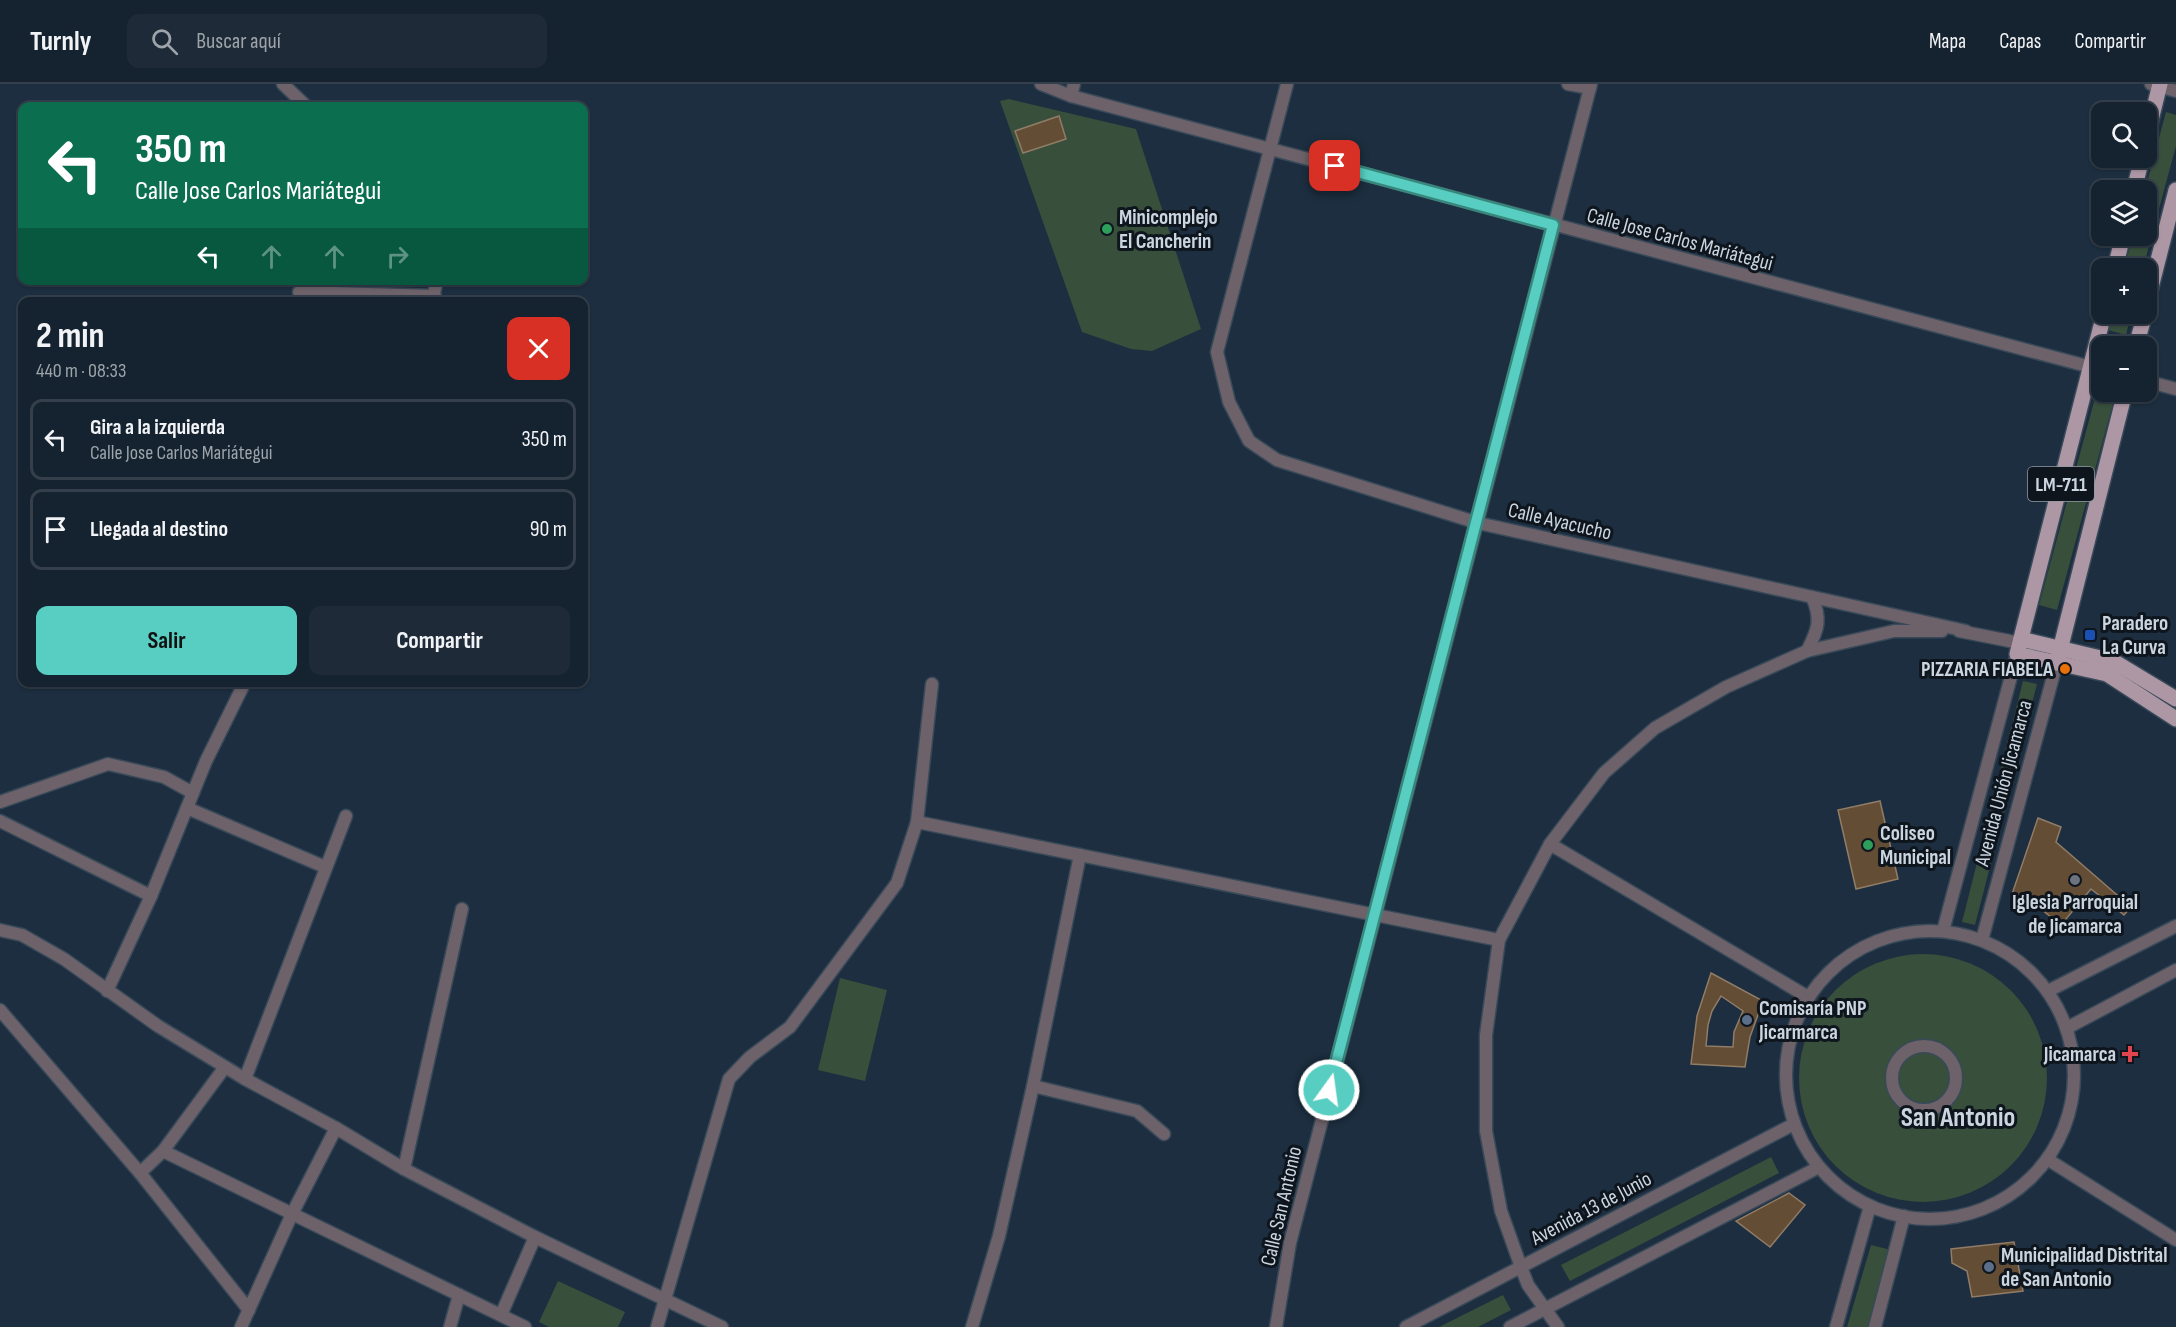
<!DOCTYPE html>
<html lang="es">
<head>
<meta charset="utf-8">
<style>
	:root { --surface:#15222f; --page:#1e2a37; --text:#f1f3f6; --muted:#9da4aa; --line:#343f4b; --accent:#57cec1 }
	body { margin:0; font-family:"Sofia Sans Condensed",sans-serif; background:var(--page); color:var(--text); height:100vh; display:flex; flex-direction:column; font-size:22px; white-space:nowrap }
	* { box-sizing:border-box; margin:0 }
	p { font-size:20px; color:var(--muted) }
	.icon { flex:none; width:33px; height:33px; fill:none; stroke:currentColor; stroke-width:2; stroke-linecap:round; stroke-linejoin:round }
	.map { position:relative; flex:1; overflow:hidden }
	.drawer { position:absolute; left:18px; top:213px; width:570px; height:390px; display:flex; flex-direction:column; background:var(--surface); border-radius:12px; box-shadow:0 2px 4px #0004,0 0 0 2px var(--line) }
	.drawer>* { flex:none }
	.banner { position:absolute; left:18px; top:18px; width:570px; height:183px; border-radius:12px; box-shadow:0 2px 4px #0004,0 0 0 2px var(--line); background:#0b6e4f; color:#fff; overflow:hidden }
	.tools { position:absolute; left:2091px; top:18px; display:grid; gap:12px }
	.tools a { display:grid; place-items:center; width:66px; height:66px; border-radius:12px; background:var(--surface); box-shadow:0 2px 4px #0004,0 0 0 2px var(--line); font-size:30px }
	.pin { position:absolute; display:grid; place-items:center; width:51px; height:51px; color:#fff; margin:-26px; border-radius:12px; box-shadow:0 3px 9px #0006 }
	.me { position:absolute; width:66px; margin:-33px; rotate:14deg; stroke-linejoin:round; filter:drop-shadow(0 0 4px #0008) }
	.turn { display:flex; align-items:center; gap:21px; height:126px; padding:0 18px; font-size:27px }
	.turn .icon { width:78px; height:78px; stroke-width:2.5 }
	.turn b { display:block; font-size:42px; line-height:51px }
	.lanes { display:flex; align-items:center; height:57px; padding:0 18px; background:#0003; justify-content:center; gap:30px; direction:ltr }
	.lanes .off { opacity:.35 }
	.round { display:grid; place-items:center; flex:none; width:63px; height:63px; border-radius:12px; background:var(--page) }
	.summary { display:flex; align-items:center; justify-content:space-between; height:102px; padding:0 18px }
	h1 { font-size:36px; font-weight:700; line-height:45px }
	.cta { display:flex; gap:12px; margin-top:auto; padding:12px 18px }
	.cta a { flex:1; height:69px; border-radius:12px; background:var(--accent); color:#111; font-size:24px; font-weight:700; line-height:69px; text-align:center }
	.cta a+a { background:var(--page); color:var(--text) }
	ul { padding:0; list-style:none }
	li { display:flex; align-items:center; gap:18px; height:81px; margin:0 12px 9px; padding:0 6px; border:3px solid var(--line); border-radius:12px }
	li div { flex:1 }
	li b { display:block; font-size:22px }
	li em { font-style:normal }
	header { display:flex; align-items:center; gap:36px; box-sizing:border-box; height:84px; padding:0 30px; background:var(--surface); border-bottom:2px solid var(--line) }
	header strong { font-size:28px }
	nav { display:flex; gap:33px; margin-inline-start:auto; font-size:21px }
	.search { width:420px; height:54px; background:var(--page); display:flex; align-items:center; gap:15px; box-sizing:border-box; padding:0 21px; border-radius:12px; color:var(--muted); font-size:22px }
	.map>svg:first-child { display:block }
	.green { fill:#384f3c }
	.building { fill:#634d35; stroke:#907c67; stroke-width:1.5; fill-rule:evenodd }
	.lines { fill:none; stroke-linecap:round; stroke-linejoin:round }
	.pedestrian-casing { stroke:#384959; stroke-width:15 }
	.minor-casing { stroke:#384959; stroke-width:15 }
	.tertiary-casing { stroke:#384959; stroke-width:15 }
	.primary-casing { stroke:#384959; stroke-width:18 }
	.pedestrian { stroke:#6d6269; stroke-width:12 }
	.minor { stroke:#6d6269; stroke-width:12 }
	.tertiary { stroke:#6d6269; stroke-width:12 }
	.primary { stroke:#ae97a5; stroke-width:15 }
	.route-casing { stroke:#39867d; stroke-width:15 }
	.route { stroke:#57cec1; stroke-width:10 }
	.leisure-dot { fill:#2e9e5b; stroke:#0e151d; stroke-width:2 }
	.transit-dot { fill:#1a4fb4; stroke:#0e151d; stroke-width:2 }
	.food-dot { fill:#e8710a; stroke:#0e151d; stroke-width:2 }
	.worship-dot { fill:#6b7280; stroke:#0e151d; stroke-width:2 }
	.service-dot { fill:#5c6f8a; stroke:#0e151d; stroke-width:2 }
	.health-dot { fill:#e0444e; stroke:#0e151d; stroke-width:2 }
	.labels { text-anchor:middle; stroke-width:6; stroke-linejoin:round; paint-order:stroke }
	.shield { fill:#0e151d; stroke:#929ba6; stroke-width:1.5 }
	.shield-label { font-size:20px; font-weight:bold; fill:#cad5e0 }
	.poi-label { font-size:21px; font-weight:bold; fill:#cad5e0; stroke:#0e151d; text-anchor:start }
	.street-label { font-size:21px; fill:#cad5e0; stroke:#0e151d }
	.district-label { font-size:27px; font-weight:bold; fill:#cad5e0; stroke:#0e151d }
</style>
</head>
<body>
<header>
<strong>Turnly</strong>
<div class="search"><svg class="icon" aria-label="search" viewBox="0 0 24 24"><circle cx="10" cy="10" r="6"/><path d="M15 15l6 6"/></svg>Buscar aquí</div>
<nav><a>Mapa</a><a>Capas</a><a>Compartir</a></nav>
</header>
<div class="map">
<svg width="2176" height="1243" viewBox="0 0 2176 1243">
	<rect width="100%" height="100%" fill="#1c2e3f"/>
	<g class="green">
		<path d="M1009 15 1136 45 1201 245 1152 267 1131 265 1082 248 1000 17Z"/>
		<path d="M2166 28 2176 31V62L2143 184H2124L2133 152H2146L2145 106Z"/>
		<path d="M2112 230H2131L2126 251 2108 246Z"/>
		<path d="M2098 303 2101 304 2102 308H2116L2057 526 2039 521Z"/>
		<path d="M2023 597 2037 600 1975 841 1962 838Z"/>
		<circle cx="1923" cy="994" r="124"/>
		<path d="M840 894 887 906 865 997 818 986Z"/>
		<path d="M1771 1073 1779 1089 1570 1197 1561 1181Z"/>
		<path d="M1871 1161 1891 1166 1869 1243H1847Z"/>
		<path d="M558 1197 625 1228 618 1243H549L539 1238Z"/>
		<path d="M1503 1211 1511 1226 1478 1243H1439Z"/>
	</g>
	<g class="building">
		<path d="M1059 32 1066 55 1023 69 1015 47Z"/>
		<path d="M1880 717 1898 795 1856 805 1838 726Z"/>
		<path d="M2038 734 2061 743 2056 758 2131 823 2124 831 2091 805 2061 841 2037 822 2011 813Z"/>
		<path d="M1711 889 1763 917 1750 953 1745 983 1691 980 1697 932ZM1721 912 1743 927 1734 948 1733 963 1706 962 1708 941 1712 927Z"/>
		<path d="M1789 1109 1805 1121 1770 1163 1736 1137Z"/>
		<path d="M2014 1158 2023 1207 1972 1213 1967 1187 1952 1179 1951 1165Z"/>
	</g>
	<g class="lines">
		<defs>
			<circle id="pedestrian" cx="1924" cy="994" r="32"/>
			<g id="minor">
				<path d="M283 0 306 22"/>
				<path d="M1041 0 1071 12 2102 286"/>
				<path d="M1287 0 1217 268 1229 318 1249 357 1277 376 1478 439 1966 547"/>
				<path d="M1568 0 1590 4"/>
				<path d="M2151 0 2176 7"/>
				<path d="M1071 12 1074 0"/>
				<path d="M299 208 435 212"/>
				<path d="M432 218 437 196"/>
				<path d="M2146 297 2176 305"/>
				<path d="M1959 547 2020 559"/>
				<path d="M1807 567C1818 546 1822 535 1812 513"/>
				<path d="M0 718 108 680 164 693 193 709"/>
				<path d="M187 724 325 783"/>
				<path d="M0 737 151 812"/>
				<path d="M917 738 1499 856"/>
				<path d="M1550 760 1808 913"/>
				<path d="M107 907 151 812 206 677 245 598"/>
				<path d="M0 926 140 1089 249 1226"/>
				<path d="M245 995 346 732"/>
				<path d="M1033 1002 1137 1027 1164 1050"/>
				<path d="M163 1067 525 1243"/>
				<path d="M2047 1075 2176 1156"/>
				<path d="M404 1085 462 825"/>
				<path d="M140 1089 163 1067 225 983"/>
				<path d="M501 1231 535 1153"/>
				<path d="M241 1243 292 1130 336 1044"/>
				<path d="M450 1243 459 1211"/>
				<path d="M657 1243 729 995 750 973 790 943 897 799 917 738 932 600"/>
				<path d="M972 1243 999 1152 1033 1002 1080 771"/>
				<path d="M1276 1243 1290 1159 1591 0"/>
				<path d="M1558 1243 1528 1201 1521 1183 1501 1127 1486 1047V951L1499 856 1550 760 1604 689 1655 644 1726 603 1807 567 1894 547H1942"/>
				<path d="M1836 1243 1870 1122"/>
				<path d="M1875 1243 1904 1132"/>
			</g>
			<g id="tertiary">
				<path d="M0 846 22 851 64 875 158 942 245 995 336 1044 404 1085 535 1153 722 1243"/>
				<path d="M1943 847 2017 570"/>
				<circle cx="1930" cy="991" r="144"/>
				<path d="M1982 856 2057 578"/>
				<path d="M2048 907 2176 842"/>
				<path d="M2067 944 2176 886"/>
				<path d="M1406 1243 1794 1040"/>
				<path d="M1510 1243 1819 1083"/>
			</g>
			<g id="primary">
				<path d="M2146 56 2160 0"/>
				<path d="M2134 106 2142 74"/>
				<path d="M2115 184 2123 152"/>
				<path d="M2146 223 2176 106"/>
				<path d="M2104 230 2017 570 2107 590 2176 635"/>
				<path d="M2136 262 2145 230"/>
				<path d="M2021 555 2113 577 2176 615"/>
				<path d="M2057 578 2125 308"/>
			</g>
		</defs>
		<use href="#pedestrian" class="pedestrian-casing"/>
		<use href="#minor" class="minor-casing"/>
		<use href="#tertiary" class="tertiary-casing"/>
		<use href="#primary" class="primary-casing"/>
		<use href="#pedestrian" class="pedestrian"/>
		<use href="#minor" class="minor"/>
		<use href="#tertiary" class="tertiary"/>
		<use href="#primary" class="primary"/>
	</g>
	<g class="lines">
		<defs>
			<path id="route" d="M1329 1006 1553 141 1335 82"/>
		</defs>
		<use href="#route" class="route-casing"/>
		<use href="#route" class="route"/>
	</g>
	<g class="leisure-dot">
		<circle cx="1107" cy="145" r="6"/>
		<circle cx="1868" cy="761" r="6"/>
	</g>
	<rect class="transit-dot" x="2084" y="545" width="12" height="12" rx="3"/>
	<circle class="food-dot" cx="2065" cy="585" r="6"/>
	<circle class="worship-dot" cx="2075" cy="796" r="6"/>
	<g class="service-dot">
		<circle cx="1747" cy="936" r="6"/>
		<circle cx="1989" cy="1183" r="6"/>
	</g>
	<path class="health-dot" d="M2127 961h6v6h6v6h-6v6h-6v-6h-6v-6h6z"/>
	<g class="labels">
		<rect class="shield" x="2028" y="383" width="66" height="34" rx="4.5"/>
		<g class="shield-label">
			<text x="2061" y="407">LM-711</text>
		</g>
		<g class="poi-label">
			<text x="1119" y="140">Minicomplejo<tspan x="1119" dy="24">El Cancherin</tspan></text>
			<text x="2102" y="546">Paradero<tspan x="2102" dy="24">La Curva</tspan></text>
			<text x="2053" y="592" text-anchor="end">PIZZARIA FIABELA</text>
			<text x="1880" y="756">Coliseo<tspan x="1880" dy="24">Municipal</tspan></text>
			<text x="2075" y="825" text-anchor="middle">Iglesia Parroquial<tspan x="2075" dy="24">de Jicamarca</tspan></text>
			<text x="1759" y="931">Comisaría PNP<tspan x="1759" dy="24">Jicarmarca</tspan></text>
			<text x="2116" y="977" text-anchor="end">Jicamarca</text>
			<text x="2001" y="1178">Municipalidad Distrital<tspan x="2001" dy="24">de San Antonio</tspan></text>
		</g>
		<g class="street-label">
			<text transform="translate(1680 155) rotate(15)" y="7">Calle Jose Carlos Mariátegui</text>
			<text transform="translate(1560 437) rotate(13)" y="7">Calle Ayacucho</text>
			<text transform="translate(2003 699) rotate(-75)" y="7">Avenida Unión Jicamarca</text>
			<text transform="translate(1281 1122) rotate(-77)" y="7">Calle San Antonio</text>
			<text transform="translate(1591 1124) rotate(-28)" y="7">Avenida 13 de Junio</text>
		</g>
		<g class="district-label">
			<text x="1958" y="1042">San Antonio</text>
		</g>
	</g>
</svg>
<div class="tools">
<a><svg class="icon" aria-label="search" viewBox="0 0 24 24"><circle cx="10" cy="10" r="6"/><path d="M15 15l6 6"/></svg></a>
<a><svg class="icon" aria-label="layers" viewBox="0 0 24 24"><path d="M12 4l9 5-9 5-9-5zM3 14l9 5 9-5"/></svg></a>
<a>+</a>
<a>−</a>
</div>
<div class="pin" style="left:1335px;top:82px;background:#d93025"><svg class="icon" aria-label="arrive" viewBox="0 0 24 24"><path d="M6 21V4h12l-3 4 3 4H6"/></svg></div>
<svg class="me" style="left:1329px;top:1006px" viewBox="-20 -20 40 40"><circle r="17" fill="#57cec1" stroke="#fff" stroke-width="3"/><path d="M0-11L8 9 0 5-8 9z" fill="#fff"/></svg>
<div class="banner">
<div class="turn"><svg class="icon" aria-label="left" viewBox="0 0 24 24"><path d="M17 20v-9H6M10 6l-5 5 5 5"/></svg><div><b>350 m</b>Calle Jose Carlos Mariátegui</div></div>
<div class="lanes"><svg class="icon" aria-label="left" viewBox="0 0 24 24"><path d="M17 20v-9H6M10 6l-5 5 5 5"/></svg><svg class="icon off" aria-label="ahead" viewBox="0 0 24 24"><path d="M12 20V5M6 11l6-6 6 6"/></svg><svg class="icon off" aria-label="ahead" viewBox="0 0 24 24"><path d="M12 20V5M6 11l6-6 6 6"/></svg><svg class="icon off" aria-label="right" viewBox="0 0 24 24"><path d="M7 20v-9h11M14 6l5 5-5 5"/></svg></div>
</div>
<section class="drawer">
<div class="summary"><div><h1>2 min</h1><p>440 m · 08:33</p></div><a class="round" style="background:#d93025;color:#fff"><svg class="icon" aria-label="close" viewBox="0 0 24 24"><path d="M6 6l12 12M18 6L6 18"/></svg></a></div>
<ul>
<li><svg class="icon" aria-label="left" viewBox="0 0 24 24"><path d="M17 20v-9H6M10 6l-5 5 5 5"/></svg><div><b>Gira a la izquierda</b><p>Calle Jose Carlos Mariátegui</p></div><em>350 m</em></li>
<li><svg class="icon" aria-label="arrive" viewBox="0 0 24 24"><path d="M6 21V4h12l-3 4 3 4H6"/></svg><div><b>Llegada al destino</b></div><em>90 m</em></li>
</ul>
<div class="cta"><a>Salir</a><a>Compartir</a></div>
</section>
</div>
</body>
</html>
